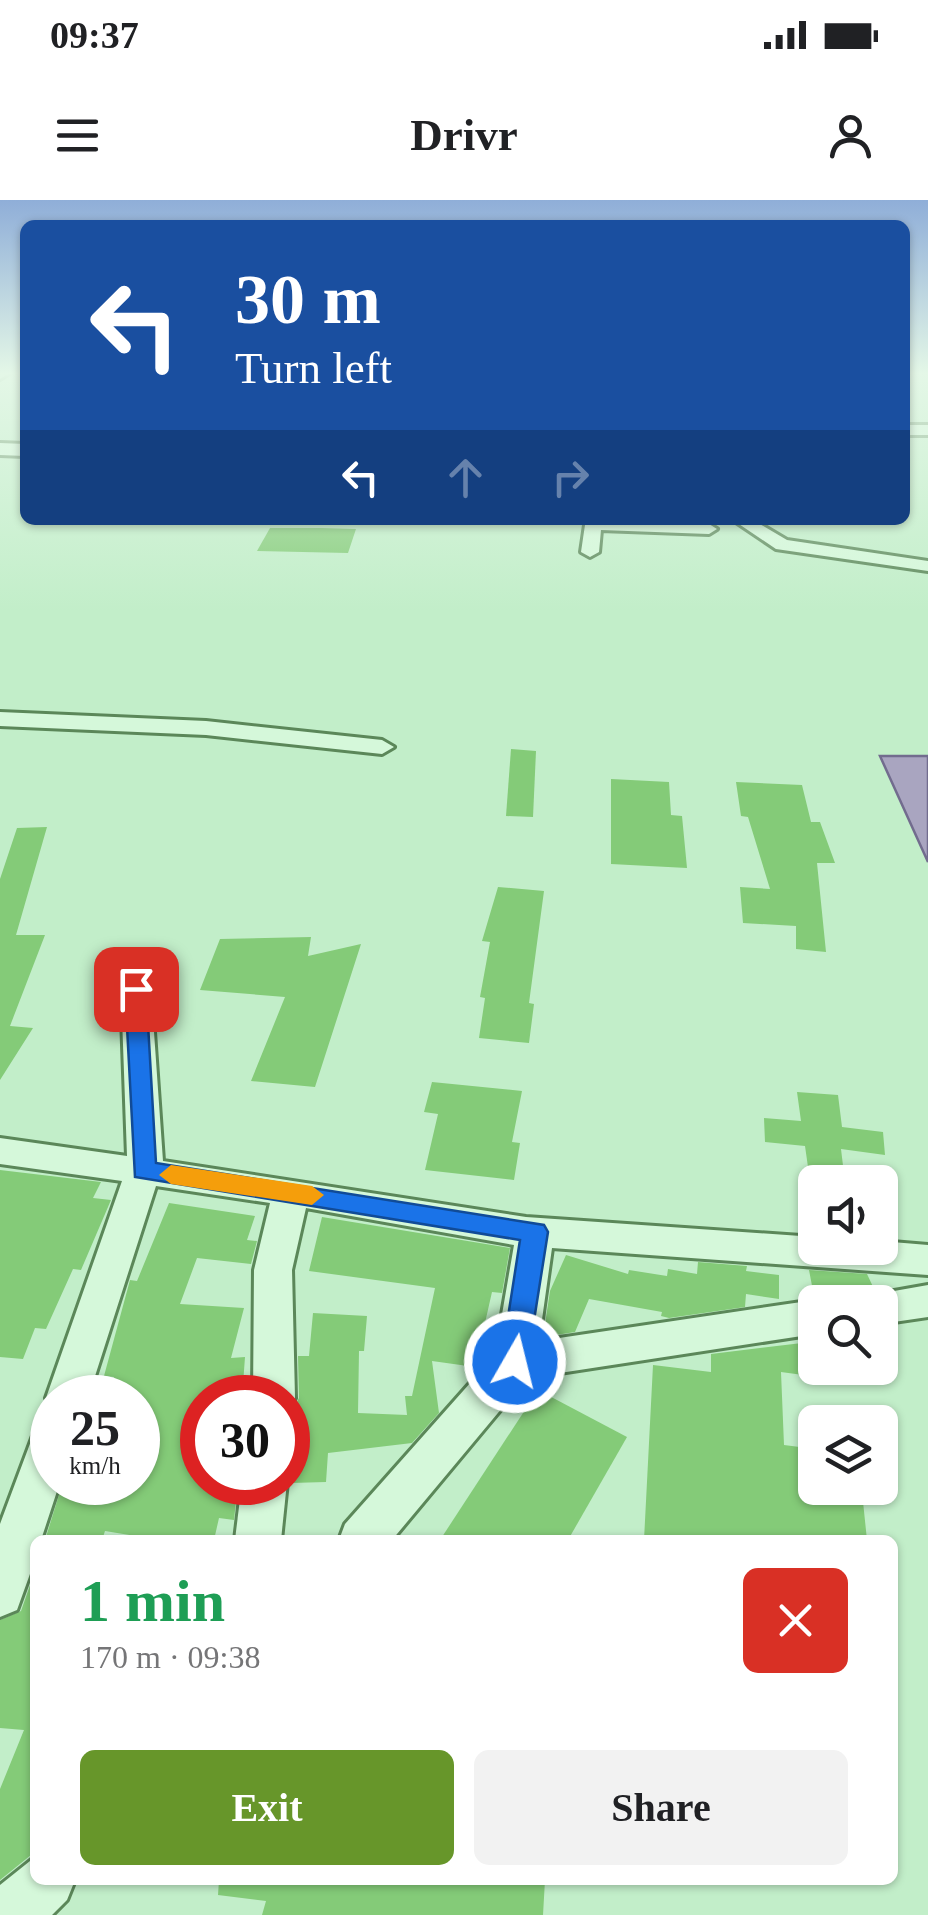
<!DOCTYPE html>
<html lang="en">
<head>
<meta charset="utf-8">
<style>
	:root { --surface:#fff; --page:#f2f2f2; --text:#202124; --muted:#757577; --accent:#67962a }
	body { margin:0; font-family:"Times New Roman",serif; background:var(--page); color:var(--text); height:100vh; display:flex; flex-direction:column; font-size:38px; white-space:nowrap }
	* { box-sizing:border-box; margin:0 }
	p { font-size:32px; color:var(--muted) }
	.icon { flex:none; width:55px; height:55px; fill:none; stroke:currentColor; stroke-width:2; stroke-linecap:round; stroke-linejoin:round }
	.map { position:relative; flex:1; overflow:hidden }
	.panel { position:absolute; left:30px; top:1335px; width:868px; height:350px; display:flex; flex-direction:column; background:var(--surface); border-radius:15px; box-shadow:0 2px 8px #0004 }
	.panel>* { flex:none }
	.hud { position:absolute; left:20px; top:20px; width:890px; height:305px; border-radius:15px; box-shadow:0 2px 8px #0004; background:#1a4fa0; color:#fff; overflow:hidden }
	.buttons { position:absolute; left:798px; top:965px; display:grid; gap:20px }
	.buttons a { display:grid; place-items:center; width:100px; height:100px; border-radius:15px; background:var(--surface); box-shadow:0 2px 8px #0004; font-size:50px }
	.speed { position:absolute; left:30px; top:1175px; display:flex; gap:20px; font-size:50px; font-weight:700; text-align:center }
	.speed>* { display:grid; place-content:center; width:130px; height:130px; border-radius:50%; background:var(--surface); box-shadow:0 2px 8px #0004; line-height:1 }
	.speed small { font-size:25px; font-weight:400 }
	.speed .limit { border:15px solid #d22; background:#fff; color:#111 }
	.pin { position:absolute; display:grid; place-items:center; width:85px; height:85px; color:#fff; margin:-42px; border-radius:20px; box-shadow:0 5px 15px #0006 }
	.me { position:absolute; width:110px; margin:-55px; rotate:8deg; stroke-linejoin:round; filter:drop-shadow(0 0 8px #0008) }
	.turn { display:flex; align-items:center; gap:35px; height:210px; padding:0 50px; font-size:45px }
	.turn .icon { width:130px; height:130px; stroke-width:2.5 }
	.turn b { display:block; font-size:70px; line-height:85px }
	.lanes { display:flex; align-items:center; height:95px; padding:0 50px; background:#0003; justify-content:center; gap:50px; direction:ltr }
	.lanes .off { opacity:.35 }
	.round { display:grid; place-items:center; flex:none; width:105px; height:105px; border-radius:15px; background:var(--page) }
	.overview { display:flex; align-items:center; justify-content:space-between; height:170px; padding:0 50px }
	h1 { font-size:60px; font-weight:700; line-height:75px; color:#1e9e55 }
	.cta { display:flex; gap:20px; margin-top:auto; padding:20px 50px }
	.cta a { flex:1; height:115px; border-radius:15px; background:var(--accent); color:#fff; font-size:40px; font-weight:700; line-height:115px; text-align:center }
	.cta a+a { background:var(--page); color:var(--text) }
	.status { display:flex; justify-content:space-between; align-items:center; height:70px; padding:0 50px; background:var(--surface); direction:ltr }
	.status svg { height:28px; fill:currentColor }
	header { display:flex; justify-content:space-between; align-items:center; height:130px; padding:0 50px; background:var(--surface); font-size:45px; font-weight:700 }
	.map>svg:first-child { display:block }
	.water { fill:#a9a5c0; stroke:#726c8e; stroke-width:2.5 }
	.building { fill:#84cb78 }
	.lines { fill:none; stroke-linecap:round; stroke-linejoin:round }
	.minor-casing { stroke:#5b8759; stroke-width:6 }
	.tertiary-casing { stroke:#5b8759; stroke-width:6 }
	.minor { fill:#d5f8da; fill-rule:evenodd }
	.tertiary { fill:#d5f8da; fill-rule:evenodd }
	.route { fill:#1a73e8; stroke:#114b97; stroke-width:2.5 }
	.slow { fill:#f59e0b }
</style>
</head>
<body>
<div class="status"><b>09:37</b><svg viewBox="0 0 49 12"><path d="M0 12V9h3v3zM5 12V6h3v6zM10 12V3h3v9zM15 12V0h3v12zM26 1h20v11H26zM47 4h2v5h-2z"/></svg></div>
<header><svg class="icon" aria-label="menu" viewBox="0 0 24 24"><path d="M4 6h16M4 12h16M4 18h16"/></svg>Drivr<svg class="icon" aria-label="person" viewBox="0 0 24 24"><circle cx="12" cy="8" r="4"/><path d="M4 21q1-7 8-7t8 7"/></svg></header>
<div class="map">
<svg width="928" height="1715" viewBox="0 0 928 1715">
	<rect width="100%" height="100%" fill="#c2eec9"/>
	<path class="water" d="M880 556H928V662Z"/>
	<g class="building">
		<path d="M270 328H321L356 329 348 353 257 351Z"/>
		<path d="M511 549 536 551 533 617 506 616Z"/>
		<path d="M611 579 669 582 671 615 682 616 687 668 611 664Z"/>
		<path d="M736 582 802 585 811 622H820L835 663H817L826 752 796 749V726L743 723 740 687 770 689 748 617 741 616Z"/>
		<path d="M47 627 16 735H45L10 826 33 828 0 880V679L17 628Z"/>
		<path d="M498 687 544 691 529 803 534 804 529 843 479 838 485 798 480 797 490 742 482 741Z"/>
		<path d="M311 737 308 756 361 744 315 887 251 881 285 797 200 790 220 739Z"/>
		<path d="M432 882 522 891 512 942 520 943 514 980 425 970 438 914 424 912Z"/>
		<path d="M797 892 838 895 842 927 883 932 885 955 841 949 845 982 810 981 805 946 765 942 764 918 801 921Z"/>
		<path d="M0 970 101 982 93 998 111 1000 81 1070 73 1069 46 1129 35 1128 23 1159 0 1157Z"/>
		<path d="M169 1003 255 1016 247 1040 257 1041 251 1064 197 1058 180 1104 244 1108 231 1158 245 1157 242 1198H202V1282H238L234 1320 219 1318 214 1340H160L105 1331 102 1340H45L63 1282H138V1198H106L114 1177 104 1176 130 1080 137 1081Z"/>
		<path d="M322 1017 510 1048 502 1093 492 1092 475 1167 432 1161 439 1213 412 1243 328 1253 326 1282 291 1283 290 1215 299 1198 298 1156H309L313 1113 367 1116 364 1151H359L358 1213 407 1215 405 1196H412L435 1088 309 1071Z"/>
		<path d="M566 1055 628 1074 629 1070 667 1076 668 1069 697 1074 698 1062 747 1066 746 1071 779 1075V1099L746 1094 745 1107 669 1118 661 1116 662 1112 589 1099 575 1132 543 1137 550 1091Z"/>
		<path d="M809 1070 867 1074 875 1091 850 1100 847 1093 813 1091Z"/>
		<path d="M802 1143 803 1175 781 1172 784 1245 815 1249V1288L862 1292 867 1340H644L653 1165 711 1172V1154Z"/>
		<path d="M538 1190 627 1237 568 1340H440Z"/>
		<path d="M35 1371V1645L31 1655 0 1680V1589L24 1530 0 1528V1420L21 1411Z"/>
		<path d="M219 1680H545L543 1715H262L266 1701 218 1695Z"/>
	</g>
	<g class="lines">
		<defs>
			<g id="minor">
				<path d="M0 172H11L0 179Z"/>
				<path d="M593 320 709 324 717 329 709 334 601 330 599 352 590 357 581 352 585 325Z"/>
				<path d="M733 320H753L787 340 928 361V371L776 349Z"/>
				<path d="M0 512 206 521 382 540 394 547 382 554 206 535 0 526Z"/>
				<path d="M136 779 151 789 163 961 526 1017 815 1037V1048H880V1041L928 1045V1075L552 1048 539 1141 815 1100 821 1102H815V1134L527 1178 392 1340H339L345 1324 495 1155 514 1045 306 1008 292 1070 295 1198 288 1212V1198H253L254 1070 270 1003 156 986 88 1198H52V1211L46 1198 122 981 0 964V938L127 956 121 789Z"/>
				<path d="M928 1085V1117L880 1124V1102H863L866 1096Z"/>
				<path d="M52 1219V1282H60L41 1340H35V1360L17 1410 0 1417V1324L37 1225Z"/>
				<path d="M242 1282H287L281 1340H235Z"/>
				<path d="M35 1657V1680H75L67 1700 52 1715H0V1685Z"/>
			</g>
			<g id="tertiary">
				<rect x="905" y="225" width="23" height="10"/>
				<path d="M0 243 25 244V256L0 255Z"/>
			</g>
		</defs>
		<use href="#minor" class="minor-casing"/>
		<use href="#tertiary" class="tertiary-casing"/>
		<use href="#minor" class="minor"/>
		<use href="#tertiary" class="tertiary"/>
	</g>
	<linearGradient id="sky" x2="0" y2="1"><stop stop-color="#8faed8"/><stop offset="0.42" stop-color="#e4f7e7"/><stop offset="1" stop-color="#e4f7e7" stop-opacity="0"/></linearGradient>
	<rect width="928" height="412" fill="url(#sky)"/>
	<path class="route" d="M136 782 146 789 156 963 544 1025 548 1032 526 1171 515 1174 505 1171 501 1162 520 1040 135 977 125 789Z"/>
	<path class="slow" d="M171 965 312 986 324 995 312 1005 171 984 159 975Z"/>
</svg>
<div class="buttons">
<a><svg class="icon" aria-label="sound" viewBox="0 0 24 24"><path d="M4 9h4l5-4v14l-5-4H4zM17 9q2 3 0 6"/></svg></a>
<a><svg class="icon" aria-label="search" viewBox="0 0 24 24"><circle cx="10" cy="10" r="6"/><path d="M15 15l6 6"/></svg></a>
<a><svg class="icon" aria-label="layers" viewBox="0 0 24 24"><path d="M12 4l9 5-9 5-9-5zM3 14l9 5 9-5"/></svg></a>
</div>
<div class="speed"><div>25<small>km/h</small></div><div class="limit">30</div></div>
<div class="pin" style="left:136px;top:789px;background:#d93025"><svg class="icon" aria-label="arrive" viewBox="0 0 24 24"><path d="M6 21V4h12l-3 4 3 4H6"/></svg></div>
<svg class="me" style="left:515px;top:1162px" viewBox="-20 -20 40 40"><circle r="17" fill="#1a73e8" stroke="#fff" stroke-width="3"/><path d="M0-11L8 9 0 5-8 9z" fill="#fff"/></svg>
<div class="hud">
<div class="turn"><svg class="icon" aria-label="left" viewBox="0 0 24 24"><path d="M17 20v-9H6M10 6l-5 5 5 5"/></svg><div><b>30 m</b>Turn left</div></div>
<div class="lanes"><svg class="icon" aria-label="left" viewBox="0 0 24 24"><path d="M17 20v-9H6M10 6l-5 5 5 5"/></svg><svg class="icon off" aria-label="ahead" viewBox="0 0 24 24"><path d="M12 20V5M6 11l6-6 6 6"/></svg><svg class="icon off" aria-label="right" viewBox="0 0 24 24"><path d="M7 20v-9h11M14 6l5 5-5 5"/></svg></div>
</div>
<section class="panel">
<div class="overview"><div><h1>1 min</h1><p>170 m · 09:38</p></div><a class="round" style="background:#d93025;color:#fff"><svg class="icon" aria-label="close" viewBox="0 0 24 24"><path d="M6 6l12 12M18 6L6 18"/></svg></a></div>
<div class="cta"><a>Exit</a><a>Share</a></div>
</section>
</div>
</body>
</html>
